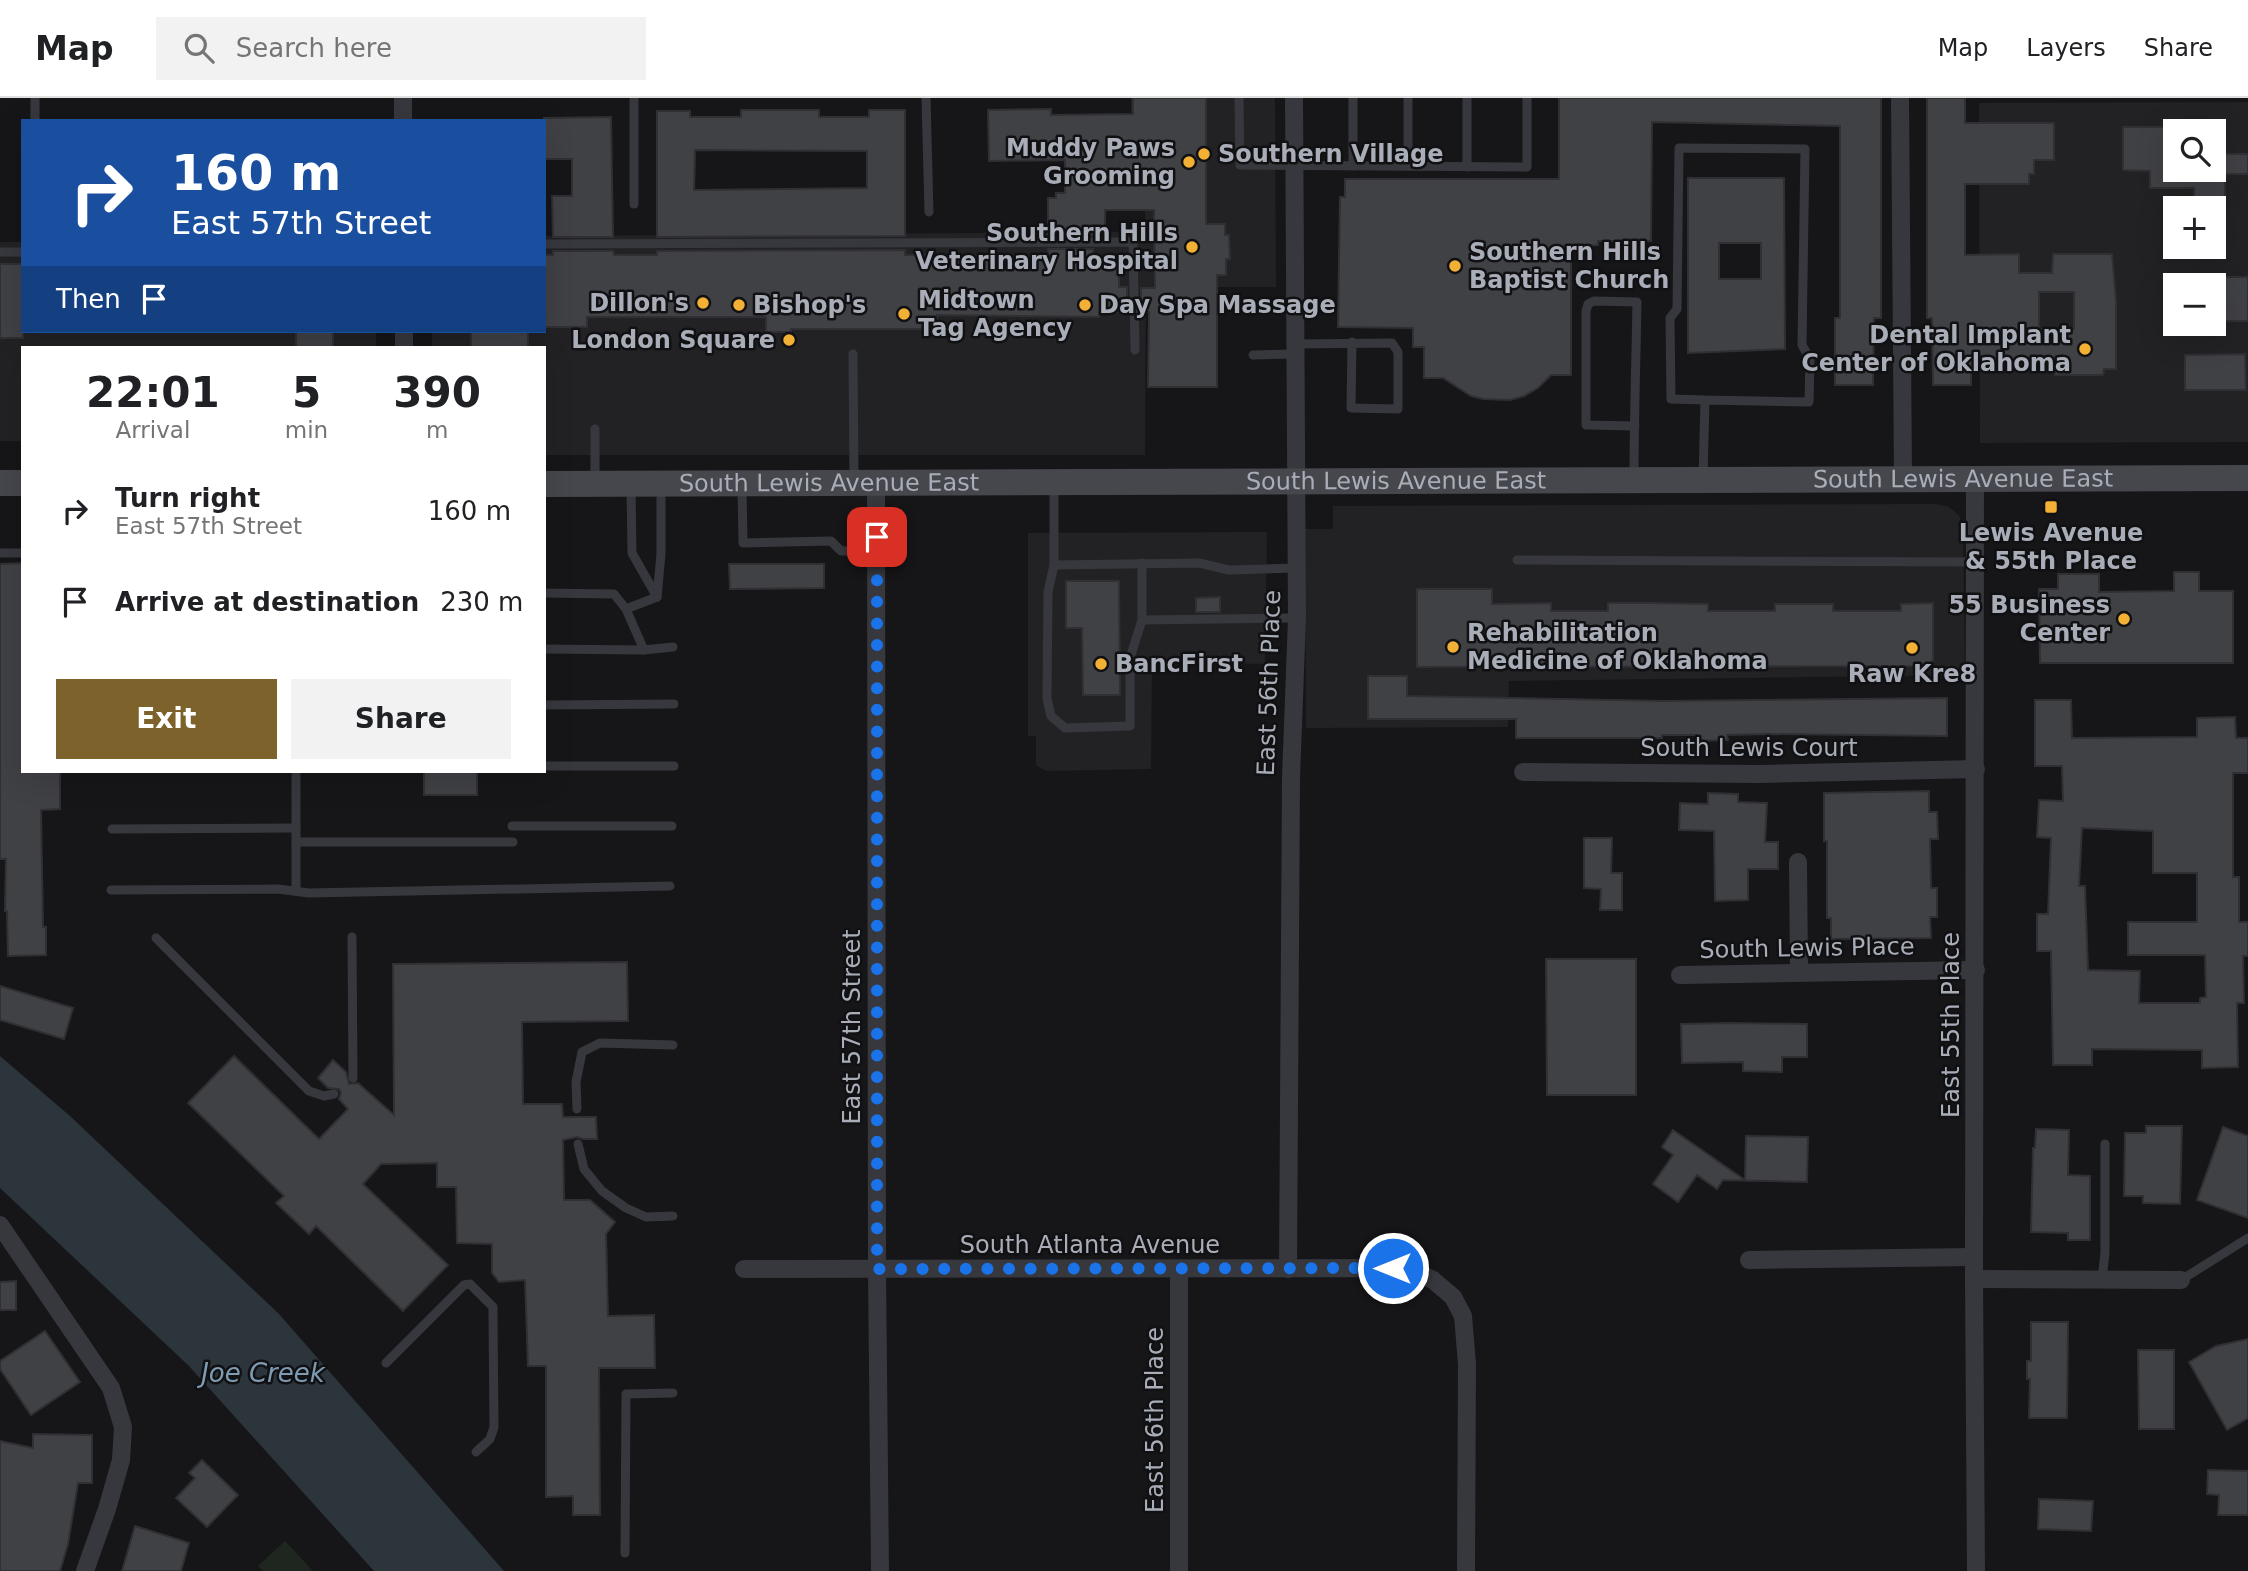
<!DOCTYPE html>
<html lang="en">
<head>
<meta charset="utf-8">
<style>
	:root { --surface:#fff; --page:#f2f2f2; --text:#202124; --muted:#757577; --line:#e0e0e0; --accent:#7e622b }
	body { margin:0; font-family:"DejaVu Sans",sans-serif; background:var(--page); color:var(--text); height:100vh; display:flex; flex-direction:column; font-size:26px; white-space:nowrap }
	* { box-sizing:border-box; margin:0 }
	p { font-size:23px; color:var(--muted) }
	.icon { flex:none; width:38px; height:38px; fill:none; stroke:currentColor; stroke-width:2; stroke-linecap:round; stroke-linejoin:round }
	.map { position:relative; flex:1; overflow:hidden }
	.drawer { position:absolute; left:21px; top:248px; width:525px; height:427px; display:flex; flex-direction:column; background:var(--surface); border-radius:0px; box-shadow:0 7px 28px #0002 }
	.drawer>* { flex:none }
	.banner { position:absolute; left:21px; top:21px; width:525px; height:214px; border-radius:0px; box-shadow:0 7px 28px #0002; background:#1a4fa0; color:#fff; overflow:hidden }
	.buttons { position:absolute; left:2163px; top:21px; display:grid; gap:14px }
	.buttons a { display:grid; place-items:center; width:63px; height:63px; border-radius:0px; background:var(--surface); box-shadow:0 7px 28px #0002; font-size:35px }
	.pin { position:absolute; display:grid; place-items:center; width:60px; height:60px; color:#fff; margin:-30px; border-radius:14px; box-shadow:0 4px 10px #0006 }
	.me { position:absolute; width:77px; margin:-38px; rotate:270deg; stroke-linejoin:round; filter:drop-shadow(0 0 5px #0008) }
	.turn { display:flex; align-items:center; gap:24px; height:147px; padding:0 35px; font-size:32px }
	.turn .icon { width:91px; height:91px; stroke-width:2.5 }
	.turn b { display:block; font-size:49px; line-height:60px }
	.then { display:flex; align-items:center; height:66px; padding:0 35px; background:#0003; gap:14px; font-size:26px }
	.eta { display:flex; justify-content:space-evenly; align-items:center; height:119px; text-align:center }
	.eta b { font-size:42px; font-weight:700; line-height:49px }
	.cta { display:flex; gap:14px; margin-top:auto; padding:14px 35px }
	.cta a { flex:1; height:80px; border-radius:0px; background:var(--accent); color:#fff; font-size:28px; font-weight:700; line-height:80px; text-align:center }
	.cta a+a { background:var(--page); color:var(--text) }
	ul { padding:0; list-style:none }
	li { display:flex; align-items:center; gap:21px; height:91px; padding:0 35px }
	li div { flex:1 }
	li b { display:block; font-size:26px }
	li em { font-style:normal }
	header { display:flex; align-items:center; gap:42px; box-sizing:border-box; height:98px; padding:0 35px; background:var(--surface); border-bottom:2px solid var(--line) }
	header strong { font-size:33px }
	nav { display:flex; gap:38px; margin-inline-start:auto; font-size:24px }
	.search { width:490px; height:63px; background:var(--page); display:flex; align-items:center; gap:18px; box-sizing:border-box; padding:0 24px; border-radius:0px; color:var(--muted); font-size:26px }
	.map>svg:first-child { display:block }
	.built { fill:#222225; fill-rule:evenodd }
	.green { fill:#1e261f }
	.water { fill:#2c353c }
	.building { fill:#404145; stroke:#303034; stroke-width:2; fill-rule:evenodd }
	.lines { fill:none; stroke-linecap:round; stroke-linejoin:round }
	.lane { stroke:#37383d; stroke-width:9 }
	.street { stroke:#37383d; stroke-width:18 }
	.secondary { stroke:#45474d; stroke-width:26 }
	.route { stroke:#1a73e8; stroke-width:12; stroke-dasharray:0 21.6 }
	.poi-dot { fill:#f2b134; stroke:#111113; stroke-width:2.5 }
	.labels { text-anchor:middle; stroke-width:5; stroke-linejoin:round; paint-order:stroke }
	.poi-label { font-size:24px; font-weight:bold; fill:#a8adb8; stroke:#111113; text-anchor:start }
	.street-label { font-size:24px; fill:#a8adb8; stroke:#111113 }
	.water-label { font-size:26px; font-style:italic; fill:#7f9bb3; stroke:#111113 }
</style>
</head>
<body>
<header>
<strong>Map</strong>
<div class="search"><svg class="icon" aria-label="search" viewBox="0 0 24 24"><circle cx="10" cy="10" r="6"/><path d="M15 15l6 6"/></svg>Search here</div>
<nav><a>Map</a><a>Layers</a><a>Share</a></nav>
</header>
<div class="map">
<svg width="2248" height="1473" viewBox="0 0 2248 1473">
	<rect width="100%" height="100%" fill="#161618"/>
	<g class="built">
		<path d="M1131 0H1275L1276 189H1146L1145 357H544V250H432V233H544V138L1145 134V113H1132Z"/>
		<path d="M2248 4V344L1980 345 1979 5ZM2175 33H2214V72H2175ZM2175 110H2214V149H2175ZM2175 187H2214V226H2175Z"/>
		<path d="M0 144H23V233H376V250H23V343H0Z"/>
		<path d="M1936 406 1949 409 1959 417 1963 430 1965 577 1509 583 1508 629 1306 630 1305 431H1333V408Z"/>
		<path d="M1267 434 1265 566 1152 564 1151 671 1046 673 1036 667V638H1028V435Z"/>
	</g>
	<path class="green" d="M285 1443 313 1473H263L258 1468Z"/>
	<path class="water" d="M0 958 70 1018 279 1216 504 1473H374L189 1268 0 1090Z"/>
	<g class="building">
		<path d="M1133 0H1206V126H1225V137H1229L1230 161H1226V177H1217V289H1148L1149 214H1141V190H1155L1154 112H1105V128L1093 129V137H1048V100H1056V95H1065V62L989 63 988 12 1051 11V17L1133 16Z"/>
		<path d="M1559 0H1881V220H1874L1873 287H1835V220H1840V28L1652 24 1651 143H1598V147L1571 148V277H1551L1538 290 1524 298 1510 302 1483 301 1471 298 1443 280H1424V249H1413V230L1338 229 1340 99H1345V81H1559Z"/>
		<path d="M1927 0H1965V25H2054V62H2034V76H2029V86H1965V157L2019 156V175H2052L2053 156H2112L2116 203V271H2104L2103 277H2055V261H2012V273H1971V287H1933L1932 220H1927ZM2039 194H2074V231H2039Z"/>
		<path d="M741 12H819V19H869V12H905V138L657 139V13H690V19H741ZM695 52 867 53V90L694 92Z"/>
		<path d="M611 19 613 139H553L552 98H572V61H544V20Z"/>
		<path d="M2123 29H2175V72H2214V56H2248V76H2225V100H2194V90H2150V73L2123 72Z"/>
		<path d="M1688 80H1784L1785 251 1688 255ZM1719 145H1761V181H1719Z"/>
		<path d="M1048 151H1093V165L1119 166V189H1127V214H1099V219L937 217V231H791V234H766V219H587V229H544V157H553V153H613L614 157H657V153L905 152V157L1049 158Z"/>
		<rect x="0" y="166" width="23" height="74"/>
		<rect x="2214" y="179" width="34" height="44"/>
		<rect x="296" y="233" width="37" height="17"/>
		<rect x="471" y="233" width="57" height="17"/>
		<path d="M2245 256 2246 292H2185V257Z"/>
		<path d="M23 465V674H60V711L41 712 43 829H46V857L8 858 7 813H5L6 761H0V466Z"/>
		<path d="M729 466H824V490L730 491Z"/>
		<path d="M2174 474H2199V493H2233V565H2040L2039 491H2058V476H2099V494L2174 493Z"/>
		<path d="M1066 483H1119L1120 597H1083L1082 530H1066Z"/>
		<path d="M1417 491H1492V506L1551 505V513H1608V505H1652L1708 506V513H1775V506H1833V513H1901V506L1933 505V568L1417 569Z"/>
		<path d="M1220 499V514H1196V500Z"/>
		<path d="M1368 578H1407V598L1662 603 1947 600V638L1768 636 1727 637 1728 642 1696 643V637H1662V640H1516V621H1368Z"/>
		<path d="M2035 602H2071L2072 640 2197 639V620L2235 619 2236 640H2248V675H2233V779H2239V824H2248V858H2243L2244 905H2237L2238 969 2202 970V952L2092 951V967H2053L2051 853H2037V816H2048L2051 740 2037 739 2039 702 2063 703 2062 668H2035ZM2082 730 2153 733V775H2197V824H2128V857H2205L2206 899 2200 900V905H2139L2140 873 2088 872 2085 788H2079Z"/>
		<rect x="424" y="674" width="53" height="23"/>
		<path d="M1929 693V714H1937L1938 741H1930L1931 790H1937V819H1930L1931 840 1831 841V820H1827V743H1824V695Z"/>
		<path d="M1708 695 1738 696V704L1767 705 1765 744H1778V771H1748V802L1715 803 1714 733 1679 732 1680 705 1708 706Z"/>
		<path d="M1584 740H1612L1611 775H1622V812H1600L1601 791 1584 790Z"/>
		<path d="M1546 861H1636V997H1547Z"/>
		<path d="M627 864 628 923 522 924 523 1006H562L563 1019H596L597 1041H583L577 1039 563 1042 564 1102H590L615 1124 606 1136 608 1218 654 1217 655 1270H599L600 1417H573V1398L546 1399V1268H528L525 1182 499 1184 492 1175V1146L457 1145 456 1089H437V1065L381 1066 363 1086 448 1167 403 1213 316 1128 309 1136 276 1105 284 1098 188 1005 234 958 319 1041 348 1011 339 1001 341 995 339 991 328 990 318 980 333 962 346 974 349 986 358 985 394 1017 393 866Z"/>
		<path d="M0 888 73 910 64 941 0 922Z"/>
		<path d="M1730 925 1807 926V959H1782V974L1743 973V964L1682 965 1681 926Z"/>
		<path d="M2146 1028H2182L2180 1106 2143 1105V1098H2124L2125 1035H2146Z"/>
		<path d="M2223 1029 2248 1038V1120L2197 1102Z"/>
		<path d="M2036 1031 2069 1032 2068 1077 2090 1078V1142H2068V1135L2031 1134 2033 1050H2035Z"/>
		<path d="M1673 1032 1745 1082 1746 1038 1808 1039 1807 1084 1723 1082 1717 1091 1697 1077 1678 1104 1653 1086 1673 1057 1662 1049Z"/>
		<path d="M16 1183V1212H0V1184Z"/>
		<path d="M2031 1224H2068L2067 1320H2029L2030 1281H2027V1263H2031Z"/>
		<path d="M45 1233 80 1284 31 1317 0 1271V1263Z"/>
		<path d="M2248 1241V1320L2227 1332 2189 1264 2216 1248Z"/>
		<path d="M2138 1252H2174V1331H2139Z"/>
		<path d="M33 1336 92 1337V1385H78L68 1446 60 1473H0V1343L33 1350Z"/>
		<path d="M202 1362 238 1397 207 1429 176 1400 195 1380 189 1375Z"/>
		<path d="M2208 1372 2248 1373V1417H2218L2219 1397 2207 1396Z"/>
		<path d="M2039 1401 2093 1403 2091 1433 2038 1431Z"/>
		<path d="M135 1428 189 1445 181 1473H122Z"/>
	</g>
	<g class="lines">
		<g class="lane">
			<path d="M35 0V23"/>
			<path d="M634 0V106"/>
			<path d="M926 0 929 114"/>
			<path d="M1239 0 1240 67 1527 69V0"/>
			<path d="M1353 0V68"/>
			<path d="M1467 0V69"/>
			<path d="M1408 68V0"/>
			<path d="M544 146 1133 144 1135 252"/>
			<path d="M0 154H23"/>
			<path d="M1295 246 1392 245 1398 254V311L1351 310 1352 244"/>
			<path d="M853 256 854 384"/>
			<path d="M1253 257 1295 256"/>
			<path d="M595 331V382"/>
			<path d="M1634 380C1634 321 1636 263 1637 204L1594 203 1588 206 1586 213V327L1635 328"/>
			<path d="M1703 380 1705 302 1809 304 1810 261 1802 247 1805 51 1679 50 1677 211 1670 220 1671 301 1705 302"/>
			<path d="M1054 386V467L1048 494 1047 601 1051 618 1065 630 1130 628V560L1142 522V465"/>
			<path d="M631 388 632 455 657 499"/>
			<path d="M742 388 743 445 831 443 841 453H877"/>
			<path d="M0 455H23"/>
			<path d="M1517 462 1975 464"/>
			<path d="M1054 467 1199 465 1229 472 1296 470"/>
			<path d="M544 495 614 496 626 511 644 552"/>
			<path d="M657 499 661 456V389"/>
			<path d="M626 511 657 499"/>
			<path d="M1142 522 1297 520"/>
			<path d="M544 551 644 552 673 549"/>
			<path d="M544 607 674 606"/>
			<path d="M544 668H674"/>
			<path d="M296 674V793"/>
			<path d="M512 728H672"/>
			<path d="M112 731 296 730"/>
			<path d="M296 744H513"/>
			<path d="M111 792 278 791 309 795 670 788"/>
			<path d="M352 839 353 980"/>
			<path d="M156 840 309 993 324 998 334 996"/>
			<path d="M577 1011 576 984 582 954 600 945 673 947"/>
			<path d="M578 1046 584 1071 602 1093 626 1110 646 1119 673 1118"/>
			<path d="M2102 1181 2105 1155V1046"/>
			<path d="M2181 1182 2248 1140"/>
			<path d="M386 1265 464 1187 470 1186 493 1209V1218L494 1329 490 1341 476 1354"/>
			<path d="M625 1455 626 1296 673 1295"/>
		</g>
		<g class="street">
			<path d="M403 0V23"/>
			<path d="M1900 0 1903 380"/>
			<path d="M404 233V250"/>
			<path d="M1975 380 1974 1181 1976 1473"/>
			<path d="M876 385 877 1171 880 1473"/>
			<path d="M1523 674 1759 676 1976 671"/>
			<path d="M1798 764 1799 873"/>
			<path d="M1680 877 1976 872"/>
			<path d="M0 1127 111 1290 123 1329 121 1362 107 1411 85 1473"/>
			<path d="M1749 1162 1974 1159"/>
			<path d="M744 1171 1393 1170 1414 1173 1433 1182 1453 1199 1463 1218 1467 1266 1466 1473"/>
			<path d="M1288 1171 1291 680 1297 520 1294 0"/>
			<path d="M1974 1181 2181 1182"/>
			<path d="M1179 1473V1171"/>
		</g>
		<g class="secondary">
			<path d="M0 385H23"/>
			<path id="s1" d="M544 386 2248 380"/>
		</g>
	</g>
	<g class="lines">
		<path class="route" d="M877 439V1171L1393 1170"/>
	</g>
	<g class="poi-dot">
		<circle cx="1204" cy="56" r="7"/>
		<circle cx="1189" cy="64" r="7"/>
		<circle cx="1192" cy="149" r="7"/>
		<circle cx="1455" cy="168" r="7"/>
		<circle cx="703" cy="205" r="7"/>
		<circle cx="739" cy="207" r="7"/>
		<circle cx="1085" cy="207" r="7"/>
		<circle cx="904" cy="216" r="7"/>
		<circle cx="789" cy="242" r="7"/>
		<circle cx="2085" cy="251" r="7"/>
		<rect x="2044" y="402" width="14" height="14" rx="3.5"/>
		<circle cx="2124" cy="521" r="7"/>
		<circle cx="1453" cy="549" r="7"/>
		<circle cx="1912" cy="550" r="7"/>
		<circle cx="1101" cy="566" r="7"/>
	</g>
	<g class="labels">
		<g class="poi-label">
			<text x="1175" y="58" text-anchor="end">Muddy Paws<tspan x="1175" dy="28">Grooming</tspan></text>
			<text x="1218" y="64">Southern Village</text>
			<text x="1178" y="143" text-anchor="end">Southern Hills<tspan x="1178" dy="28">Veterinary Hospital</tspan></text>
			<text x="1469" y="162">Southern Hills<tspan x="1469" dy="28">Baptist Church</tspan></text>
			<text x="918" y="210">Midtown<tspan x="918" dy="28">Tag Agency</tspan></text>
			<text x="689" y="213" text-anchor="end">Dillon's</text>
			<text x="753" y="215">Bishop's</text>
			<text x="1099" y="215">Day Spa Massage</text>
			<text x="2071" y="245" text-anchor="end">Dental Implant<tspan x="2071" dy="28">Center of Oklahoma</tspan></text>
			<text x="775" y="250" text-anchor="end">London Square</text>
			<text x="2051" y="443" text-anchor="middle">Lewis Avenue<tspan x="2051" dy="28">&amp; 55th Place</tspan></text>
			<text x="2110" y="515" text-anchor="end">55 Business<tspan x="2110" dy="28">Center</tspan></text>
			<text x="1467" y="543">Rehabilitation<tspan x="1467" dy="28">Medicine of Oklahoma</tspan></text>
			<text x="1115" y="574">BancFirst</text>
			<text x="1912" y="584" text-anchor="middle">Raw Kre8</text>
		</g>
		<g class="street-label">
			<text dy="8" stroke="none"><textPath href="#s1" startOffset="1419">South Lewis Avenue East</textPath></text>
			<text dy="8" stroke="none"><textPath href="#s1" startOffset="852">South Lewis Avenue East</textPath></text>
			<text dy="8" stroke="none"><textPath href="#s1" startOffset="285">South Lewis Avenue East</textPath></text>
			<text transform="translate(1269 585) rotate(-88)" y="8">East 56th Place</text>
			<text x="1749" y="658">South Lewis Court</text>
			<text transform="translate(1807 850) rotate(-1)" y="8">South Lewis Place</text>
			<text transform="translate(1951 927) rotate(-90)" y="8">East 55th Place</text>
			<text transform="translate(852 929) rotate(-90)" y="8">East 57th Street</text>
			<text x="1090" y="1155">South Atlanta Avenue</text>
			<text transform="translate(1155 1322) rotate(-90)" y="8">East 56th Place</text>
		</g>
		<g class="water-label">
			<text x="263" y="1284">Joe Creek</text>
		</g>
	</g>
</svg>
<div class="buttons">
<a><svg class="icon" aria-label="search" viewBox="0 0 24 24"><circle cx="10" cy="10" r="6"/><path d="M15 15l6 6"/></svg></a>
<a>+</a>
<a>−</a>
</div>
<div class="pin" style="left:877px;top:439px;background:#d93025"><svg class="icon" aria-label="arrive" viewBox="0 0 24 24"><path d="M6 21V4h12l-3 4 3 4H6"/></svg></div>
<svg class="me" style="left:1393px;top:1170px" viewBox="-20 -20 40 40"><circle r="17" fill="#1a73e8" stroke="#fff" stroke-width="3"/><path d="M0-11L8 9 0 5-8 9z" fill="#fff"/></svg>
<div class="banner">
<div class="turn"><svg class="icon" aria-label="right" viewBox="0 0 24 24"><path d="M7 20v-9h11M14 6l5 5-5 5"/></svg><div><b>160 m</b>East 57th Street</div></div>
<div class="then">Then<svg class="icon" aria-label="arrive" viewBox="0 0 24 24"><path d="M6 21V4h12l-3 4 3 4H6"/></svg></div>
</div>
<section class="drawer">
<div class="eta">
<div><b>22:01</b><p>Arrival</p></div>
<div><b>5</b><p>min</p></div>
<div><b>390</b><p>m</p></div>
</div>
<ul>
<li><svg class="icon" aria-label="right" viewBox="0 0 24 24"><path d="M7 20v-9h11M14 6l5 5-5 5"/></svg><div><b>Turn right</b><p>East 57th Street</p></div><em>160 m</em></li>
<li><svg class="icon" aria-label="arrive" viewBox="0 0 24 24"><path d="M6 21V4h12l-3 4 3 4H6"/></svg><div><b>Arrive at destination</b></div><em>230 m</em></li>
</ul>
<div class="cta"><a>Exit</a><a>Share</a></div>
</section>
</div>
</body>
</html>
